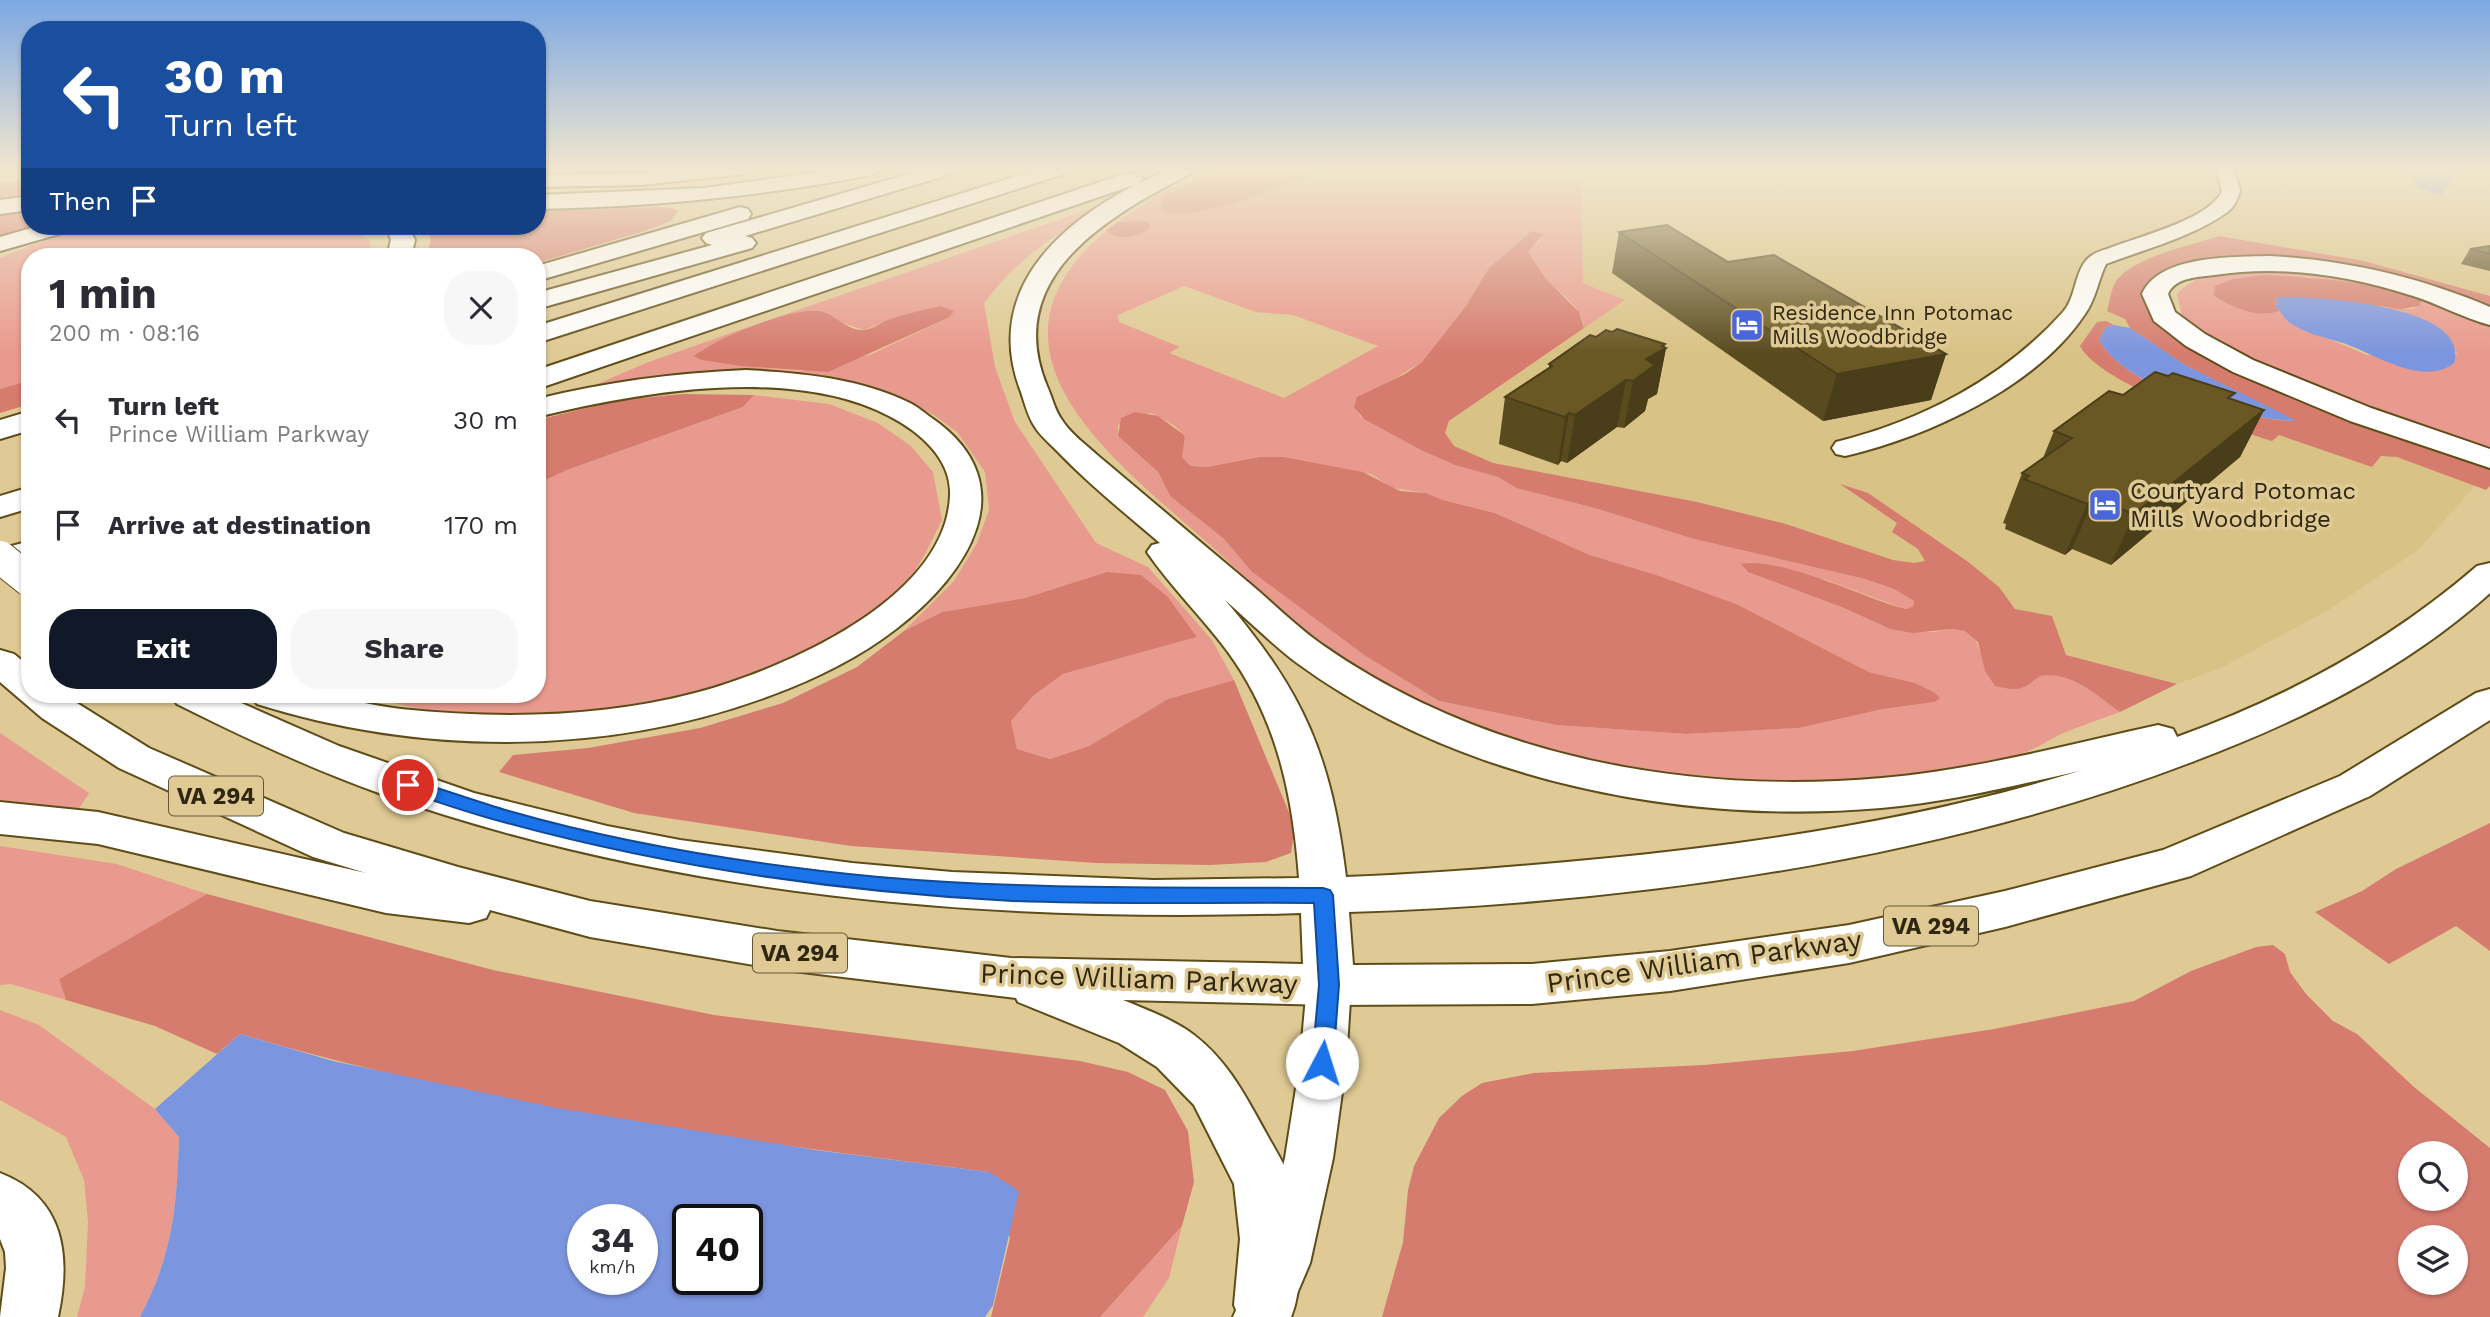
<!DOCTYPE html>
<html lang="en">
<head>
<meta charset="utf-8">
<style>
	:root { --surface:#fff; --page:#f7f7f7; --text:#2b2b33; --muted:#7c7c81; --accent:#111827 }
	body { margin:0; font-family:"Work Sans",sans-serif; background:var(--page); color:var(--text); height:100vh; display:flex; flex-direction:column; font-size:26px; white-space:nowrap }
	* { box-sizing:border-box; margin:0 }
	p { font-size:23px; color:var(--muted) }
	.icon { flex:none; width:38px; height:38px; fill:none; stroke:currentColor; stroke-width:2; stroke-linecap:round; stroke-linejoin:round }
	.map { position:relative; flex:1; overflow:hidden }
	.side { position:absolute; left:21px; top:248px; width:525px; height:455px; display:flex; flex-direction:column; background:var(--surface); border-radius:28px; box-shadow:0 2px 5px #0004 }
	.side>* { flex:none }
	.guide { position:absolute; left:21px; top:21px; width:525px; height:214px; border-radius:28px; box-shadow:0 2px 5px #0004; background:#1a4fa0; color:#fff; overflow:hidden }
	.controls { position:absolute; left:2398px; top:1141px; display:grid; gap:14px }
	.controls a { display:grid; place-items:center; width:70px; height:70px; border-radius:50%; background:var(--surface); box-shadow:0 2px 5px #0004; font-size:35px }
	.speed { position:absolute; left:567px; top:1204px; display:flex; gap:14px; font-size:35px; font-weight:700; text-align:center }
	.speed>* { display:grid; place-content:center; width:91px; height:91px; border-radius:50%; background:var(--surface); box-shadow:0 2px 5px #0004; line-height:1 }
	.speed small { font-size:18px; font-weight:400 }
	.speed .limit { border:4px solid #111; border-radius:10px; background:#fff; color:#111 }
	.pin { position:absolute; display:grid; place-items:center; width:60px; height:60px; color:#fff; margin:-30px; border:4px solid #fff; border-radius:50%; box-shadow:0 2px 7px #0007 }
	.me { position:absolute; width:77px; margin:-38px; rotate:5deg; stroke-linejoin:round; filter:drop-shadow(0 0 5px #0008) }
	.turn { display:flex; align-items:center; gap:24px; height:147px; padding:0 28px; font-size:32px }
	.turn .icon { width:91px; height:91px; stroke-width:2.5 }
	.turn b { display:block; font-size:49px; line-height:60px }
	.then { display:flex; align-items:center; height:66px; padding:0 28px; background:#0003; gap:14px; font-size:26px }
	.round { display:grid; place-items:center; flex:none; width:74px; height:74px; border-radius:28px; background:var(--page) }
	.summary { display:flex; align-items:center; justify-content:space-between; height:119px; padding:0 28px }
	h1 { font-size:42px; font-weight:700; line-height:52px }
	.cta { display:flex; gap:14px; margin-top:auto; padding:14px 28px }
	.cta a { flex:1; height:80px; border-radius:28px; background:var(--accent); color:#fff; font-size:28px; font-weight:700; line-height:80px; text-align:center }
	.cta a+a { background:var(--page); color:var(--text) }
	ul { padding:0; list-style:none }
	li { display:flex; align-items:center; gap:21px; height:105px; padding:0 28px }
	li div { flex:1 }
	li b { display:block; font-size:26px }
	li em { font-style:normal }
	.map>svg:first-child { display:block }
	.built { fill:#d9c285 }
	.green { fill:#e99a8e; fill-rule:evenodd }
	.forest { fill:#d67c6f; fill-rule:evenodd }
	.water { fill:#7c95df; fill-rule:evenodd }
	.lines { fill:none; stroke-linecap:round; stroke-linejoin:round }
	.minor-casing { stroke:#5f4d19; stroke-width:4 }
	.highway-casing { stroke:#5f4d19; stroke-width:4 }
	.minor { fill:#fff; fill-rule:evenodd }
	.highway { fill:#fff; fill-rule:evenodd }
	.highway-bridge-casing { stroke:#5f4d19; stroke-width:34; stroke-linecap:butt }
	.highway-bridge { stroke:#fff; stroke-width:32 }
	.wall { fill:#5a4b1f }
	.shaded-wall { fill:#4a3d19 }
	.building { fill:#695724; stroke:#4a3d19; stroke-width:2 }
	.route { fill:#1a73e8; stroke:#114b97; stroke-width:2 }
	.labels { text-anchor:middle; stroke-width:7; stroke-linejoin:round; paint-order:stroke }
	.far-poi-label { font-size:21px; fill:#2f2712; stroke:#dfca95; text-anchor:start }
	.shield { fill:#dfca95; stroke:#645839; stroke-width:2 }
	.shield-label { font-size:23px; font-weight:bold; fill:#2f2712 }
	.poi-label { font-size:24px; fill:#2f2712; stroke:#dfca95; text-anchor:start }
	.near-street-label { font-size:28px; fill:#2f2712; stroke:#dfca95 }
</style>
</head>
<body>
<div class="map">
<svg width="2490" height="1317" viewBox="0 0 2490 1317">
	<rect width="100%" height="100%" fill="#dfca95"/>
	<path class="built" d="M1581 169H2490V299L2203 251 2135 311 2481 479 2418 550 2330 609 2221 668 2177 684 2066 655 2004 606 1911 566 1786 524 1437 452 1449 422 1624 300 1583 283Z"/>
	<g class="green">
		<path d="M1217 169H1234L1204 178 1160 198 1203 211 1245 200 1327 169H1569L1581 171 1583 283 1625 300 1584 328C1582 306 1561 295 1547 280 1540 273 1533 261 1528 252L1542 238 1531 231 1529 232 1489 268 1466 306 1422 362 1354 403 1360 416 1445 461 1498 477 1516 488 1598 509 1694 539 1865 579 1894 589 1914 601 1913 606 1907 609 1899 607 1829 581 1748 562 1756 575 1844 608 1890 629 1933 632 1952 629 1965 631 1974 636 1982 656 2006 688C2029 689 2026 680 2041 676 2070 669 2099 697 2120 712 2101 719 2080 726 2061 734 2049 740 2037 748 2024 753 1986 765 1928 780 1888 784 1846 788 1792 782 1749 782 1720 781 1688 784 1659 780 1636 777 1613 768 1591 762 1518 741 1443 720 1377 681 1315 644 1263 593 1210 545 1118 463 963 351 1106 231L1120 237 1142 233 1147 222H1117L1165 190ZM1184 286 1256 312 1293 315 1378 346 1284 398 1169 353 1180 347 1119 322 1118 315ZM1150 413C1159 417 1185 428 1185 440 1184 445 1182 451 1182 457L1191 466 1207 467 1259 457H1284L1371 474 1393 488 1426 493 1443 500 1495 513 1590 555 1667 579 1754 614 1869 672 1915 683 1934 692 1935 702 1883 709 1799 728 1686 734 1556 725 1439 701 1364 655 1252 572 1224 539 1170 496 1158 472 1118 436V425Z"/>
		<path d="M1107 203C1057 235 1021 254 984 303L995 367 1015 422 1096 543 1148 567 1212 640 1234 680 1168 699 1089 746 1050 759 1017 749 1011 721 1033 696 1063 674 1197 637 1168 597 1108 572 1025 598 942 612 904 631 954 581 977 543 989 510 985 472 957 432 934 415 902 399 850 383 597 387V384L646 363 751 326 703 349 695 356 701 360 740 366 801 371 872 354 950 317 954 311 887 321 864 330 806 311 769 320Z"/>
		<path d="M104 226H350L370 241 369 252 364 257H30V380L0 389V258C34 243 68 233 104 226Z"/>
		<path d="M2248 269 2318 273 2392 287 2490 322V452L2402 424 2268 369 2216 342 2192 326 2182 316 2177 294C2197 273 2220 272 2248 269ZM2308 277 2413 296 2420 306 2411 309 2386 307C2415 316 2448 322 2457 355H2367L2287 321 2280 311C2255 319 2235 308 2214 296Z"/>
		<path d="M754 395 829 404 878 423 911 446 933 472 942 520C931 542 920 566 905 585 897 594 885 601 876 609 788 681 628 720 515 720 463 719 409 707 358 695H537V484L567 470 743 407Z"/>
		<path d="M0 733 89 793 79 809 0 802Z"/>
		<path d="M0 846 117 864 207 894 59 979 66 1000 11 984 0 985Z"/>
		<path d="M0 1010 39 1025 155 1109 179 1137C177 1206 173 1254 140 1317H77L85 1287 88 1222 84 1180 66 1137 0 1100Z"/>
		<path d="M1182 1226 1169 1278 1143 1317H1100Z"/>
	</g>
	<g class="forest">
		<path d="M1234 169H1327C1295 180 1188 229 1160 209L1162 201 1160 198 1204 178Z"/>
		<path d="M30 180V196L0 199V183Z"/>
		<path d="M656 207 672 208 678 211 671 221 645 231 537 263V257H422C432 247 432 239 427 226H537V211Z"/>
		<path d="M30 210V226H37L0 235V213Z"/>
		<path d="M1145 221 1149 224 1150 228C1137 238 1119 241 1106 231L1117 222Z"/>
		<path d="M1531 231 1544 234 1528 252 1546 279 1579 312 1584 328 1449 421 1445 433 1454 446 1493 463 1697 502 1786 524 1893 560 1914 563 1925 561 1918 549 1892 532 1897 523 1840 484 1868 493 1967 561 1999 587 2015 609 2052 616 2066 655 2177 684 2120 712C2099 697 2070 670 2041 676 2035 678 2033 682 2028 685 2018 692 2006 688 1995 686L1985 671 1978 642 1965 631 1952 629 1913 633 1890 629 1844 608 1748 572 1741 564C1777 556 1861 596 1898 607L1907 609 1913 606 1914 601 1894 589 1865 579 1694 539 1598 509 1516 488 1498 477 1455 465 1421 450 1364 419 1354 407 1357 397 1405 374 1422 362 1466 306 1489 268Z"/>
		<path d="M2219 236 2364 261 2490 296V306L2444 291 2223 261 2145 295 2148 308 2157 319 2490 466V486L2486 490 2397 457 2381 456 2372 467 2279 435 2272 441C2230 428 2100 384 2080 346L2097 322 2106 321 2114 325 2106 327 2099 340C2127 390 2239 419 2294 421L2185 365 2130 328 2125 319 2107 311C2110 302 2111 287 2117 280 2136 256 2190 246 2219 236Z"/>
		<path d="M2264 275C2303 277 2390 282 2421 300L2420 306 2401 309 2340 301 2277 297 2276 307 2280 311C2255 319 2235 308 2214 296L2215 286 2233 279Z"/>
		<path d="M940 306 954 311 950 317 828 372 740 366 701 360 694 356C716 338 791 307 819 311 834 313 847 331 863 330 871 330 881 323 888 320 905 314 923 310 940 306Z"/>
		<path d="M30 380V404L0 413V389Z"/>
		<path d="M683 394 754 395 743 407 567 470 537 484V420L620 400Z"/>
		<path d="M1135 412 1158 416 1183 434 1185 438 1182 457 1191 466 1207 467 1259 457H1284L1363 472 1400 491 1426 493 1443 500 1495 513 1590 555 1659 576 1736 604 1869 672 1915 683 1934 692 1940 698 1935 702 1883 709 1799 728 1686 734 1556 725 1439 701 1364 655 1252 572 1224 539 1170 496 1158 472 1118 436 1121 418Z"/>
		<path d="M1107 572 1141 575 1168 597 1197 637 1063 674 1033 696 1011 721 1017 749 1050 759 1089 746 1168 699 1234 680 1295 827 1291 853 1266 862 1210 865 1096 863 851 846 634 813 499 772 513 755 588 748 700 728 783 703 857 667 904 631 942 612 1025 598Z"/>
		<path d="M2490 823V951L2456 926 2389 964 2315 912 2362 891 2396 869Z"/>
		<path d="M207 894 493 970 714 1015 1080 1061 1128 1072 1165 1090 1188 1131 1194 1182 1182 1226 1100 1317H991L1010 1238 989 1172C738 1141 483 1106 240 1034L217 1054 155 1026 66 1000 59 979Z"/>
		<path d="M2273 945 2285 954 2290 972 2306 994 2333 1021 2357 1034 2414 1087 2490 1148V1317H1382L1403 1242 1408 1190 1414 1166 1439 1118 1462 1096 1482 1083 1534 1073 1704 1065 1853 1051 1994 1029 2134 1001 2191 971 2256 947ZM2410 1153H2455V1199H2410ZM2410 1237H2455V1283H2410Z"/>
	</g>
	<g class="water">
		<path d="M2402 169H2446L2453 178 2441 195 2417 188 2414 180Z"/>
		<path d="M2277 297C2313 296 2472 304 2454 363 2424 387 2376 355 2346 344 2328 338 2306 334 2290 323 2284 319 2281 312 2276 307Z"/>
		<path d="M2114 325 2130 328 2185 365 2297 421C2241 419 2128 391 2099 340L2106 327Z"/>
		<path d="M240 1034 333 1061 557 1108 815 1150 989 1172 1019 1191 993 1305 985 1317H140C173 1254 177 1206 179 1137L155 1109ZM583 1220H642V1279H583ZM688 1220H747V1279H688Z"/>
	</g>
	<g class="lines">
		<defs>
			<g id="minor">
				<path d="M691 169H753L744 174 641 185 537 187V175L641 173Z"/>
				<path d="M2216 169H2234L2240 191C2237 200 2234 208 2226 213 2194 236 2143 250 2106 264 2098 280 2096 299 2085 314 2037 387 1927 437 1845 456L1836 454 1832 448 1836 442C1921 421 2003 379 2063 312 2077 297 2074 268 2091 256 2097 251 2108 249 2115 246 2142 236 2211 218 2222 191Z"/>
				<path d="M1329 968 1344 973 1351 985 1346 1063 1333 1158 1310 1263 1287 1317H1233L1259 1260 1285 1158 1300 1063 1307 985 1314 973Z"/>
			</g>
			<g id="highway">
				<path d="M839 169H881L877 173 870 175C760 197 650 207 537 209V195L705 188Z"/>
				<path d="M926 169H958L954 173 745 236 752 238 756 243 752 248 537 309V293L712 245 706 243 702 238 706 233Z"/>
				<path d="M1040 169H1071L1067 173 537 343V326Z"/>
				<path d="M1169 169H1196L1192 173C1110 215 1001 276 1047 386 1052 397 1055 411 1062 420 1070 433 1085 444 1096 454 1147 497 1198 540 1248 582 1273 603 1298 628 1324 646 1485 758 1690 795 1882 778 1975 770 2067 745 2158 725L2173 729 2177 737C2288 697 2388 643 2477 566L2490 563V593C2403 671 2300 721 2192 762 1930 862 1628 903 1349 912L1353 965 1532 964 1670 951 1849 925 2005 891 2163 850 2340 776 2476 693 2490 689V720L2370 796 2191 876 2005 927 1849 963 1670 991 1532 1004 1329 1005 1123 1000C1147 1010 1173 1019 1194 1035 1228 1061 1246 1097 1266 1133 1274 1148 1285 1164 1290 1180 1301 1215 1305 1284 1291 1317H1239L1234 1305 1240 1239 1234 1184 1194 1105 1157 1067 1119 1043 1018 1002 1016 998 777 969 590 937 490 910 486 918 469 923 386 913 98 844 0 834V802L98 812 366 873 313 857 119 768 42 718 0 682V650L14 654 30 667V695H64L149 748 344 833 458 867 590 901 777 931 1011 958 1303 964 1301 913C991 923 673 897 379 793 309 768 243 737 177 704L171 695H223L339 746 474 793 607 826 680 840 852 863 952 872 1154 880 1299 878C1293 796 1277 719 1228 652 1202 617 1171 587 1147 552L1152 545 1160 543C1126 514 1091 486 1060 454 1052 445 1041 437 1035 427 1028 417 1025 404 1021 392 983 294 1055 226 1137 184L537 389V370L1124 174H1140L1143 179 1140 183ZM1225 600C1249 621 1272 644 1297 663 1460 782 1683 825 1881 808 1948 802 2014 786 2079 771 1923 819 1761 843 1599 859 1515 867 1430 874 1346 877 1331 755 1304 693 1225 600Z"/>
				<path d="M30 196V210L0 214V200Z"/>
				<path d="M740 207 748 209 751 214 748 219 537 281V266Z"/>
				<path d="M38 226H74L70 231 0 251V237Z"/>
				<path d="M386 226H408L415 240 411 257H387L391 240Z"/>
				<path d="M2269 256C2346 260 2419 277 2490 307V325C2463 318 2437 303 2410 295 2348 275 2280 265 2215 275 2199 277 2175 277 2168 294L2175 312 2205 334 2253 360 2371 408 2490 449V468L2350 421 2233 372 2186 346 2154 321 2142 294C2159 255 2232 257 2269 256Z"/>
				<path d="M746 370C801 373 859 378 910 403 918 407 926 414 933 419 1027 485 967 575 896 629 860 657 815 679 772 695 610 756 422 756 257 704L251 695C272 695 293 693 314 695 343 697 372 706 401 709 498 719 600 718 695 693 781 670 945 601 950 496 952 459 920 432 889 416 791 365 640 392 537 417V399C606 382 674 373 746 370Z"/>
				<path d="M30 411V430L0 439V420Z"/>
				<path d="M30 487V508L0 517V496Z"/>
				<path d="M30 541V563L0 572V549Z"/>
				<path d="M0 1173C65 1198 71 1256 58 1317H0L6 1268 5 1252 0 1239Z"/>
			</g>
		</defs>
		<use href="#minor" class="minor-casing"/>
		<use href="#highway" class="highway-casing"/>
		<use href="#minor" class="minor"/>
		<use href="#highway" class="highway"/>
		<defs>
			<path id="highway-bridge" d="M0 557 30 581"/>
		</defs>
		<use href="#highway-bridge" class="highway-bridge-casing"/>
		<use href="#highway-bridge" class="highway-bridge"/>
	</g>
	<g class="wall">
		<path d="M1619 232 1728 262 1946 354 1931 400 1823 421 1612 273Z"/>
		<path d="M2490 246V271L2461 264 2470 249Z"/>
		<path d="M1596 337 1666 348 1657 394 1648 399 1645 411 1624 428 1617 427 1567 463 1561 461 1558 465 1499 444 1505 397 1549 368V364Z"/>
		<path d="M2232 399 2264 410 2240 457 2111 565 2072 549 2065 555 2005 529 2006 524 2003 523 2022 473 2043 458 2054 431Z"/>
	</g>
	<g class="shaded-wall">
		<path d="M1665 344 1663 350 1666 348 1657 394 1648 399 1645 411 1624 428 1633 381 1646 359Z"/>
		<path d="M1946 354 1931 400 1823 421 1837 374Z"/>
		<path d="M1626 380 1617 427 1567 463 1575 415Z"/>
		<path d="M2264 410 2240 457 2111 565 2134 514Z"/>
		<path d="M1569 413 1561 461 1558 465 1565 417Z"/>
		<path d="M2094 499 2072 549 2065 555 2087 504Z"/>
	</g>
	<g class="building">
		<path d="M1667 225 1728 262 1774 255 1946 354 1837 374 1619 232Z"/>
		<path d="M2490 246V254L2470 249Z"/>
		<path d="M1617 329 1665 344 1662 346 1666 348 1646 359 1655 365 1633 381 1626 380 1575 415 1569 413 1565 417 1505 397 1552 366 1549 364 1590 335 1596 337 1606 330 1612 332Z"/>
		<path d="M2155 372 2168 376 2173 373 2235 393 2228 398 2264 410 2134 514 2094 499 2087 504 2024 479 2029 476 2022 473 2072 438 2054 431 2109 391 2123 395Z"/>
	</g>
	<linearGradient id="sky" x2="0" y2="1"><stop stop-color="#7da8e4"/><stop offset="0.48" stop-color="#f1e7cf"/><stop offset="1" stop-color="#f1e7cf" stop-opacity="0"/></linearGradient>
	<rect width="2490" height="353" fill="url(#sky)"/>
	<path class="route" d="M408 779C442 789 475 801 509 811 628 845 755 865 879 877 1026 890 1175 887 1323 888L1330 890 1333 895 1339 985 1333 1063 1330 1070 1322 1072 1315 1070 1312 1063 1319 985 1314 903C1214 902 1113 905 1013 901 842 892 672 868 507 823 471 814 436 801 401 790L399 785 401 781Z"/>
	<defs>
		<symbol id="hotel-square" viewBox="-11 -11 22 22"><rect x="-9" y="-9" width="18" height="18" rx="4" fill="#4966da" stroke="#dfca95"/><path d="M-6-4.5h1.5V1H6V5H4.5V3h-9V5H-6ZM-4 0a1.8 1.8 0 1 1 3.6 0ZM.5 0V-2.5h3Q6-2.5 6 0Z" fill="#fff"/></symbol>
	</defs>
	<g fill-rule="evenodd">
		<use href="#hotel-square" x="1728" y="306" width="38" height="38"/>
		<use href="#hotel-square" x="2086" y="486" width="38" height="38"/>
	</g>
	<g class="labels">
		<g class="far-poi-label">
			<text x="1772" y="320">Residence Inn Potomac<tspan x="1772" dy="24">Mills Woodbridge</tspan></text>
		</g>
		<g class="shield">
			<rect x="169" y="776.5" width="94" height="39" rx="5"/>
			<rect x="1884" y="906.5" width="94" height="39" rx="5"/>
			<rect x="753" y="933.5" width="94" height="39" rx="5"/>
		</g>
		<g class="shield-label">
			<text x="216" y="804">VA 294</text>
			<text x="1931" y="934">VA 294</text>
			<text x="800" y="961">VA 294</text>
		</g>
		<g class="poi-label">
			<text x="2130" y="499">Courtyard Potomac<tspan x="2130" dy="28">Mills Woodbridge</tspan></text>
		</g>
		<g class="near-street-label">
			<text transform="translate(1704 961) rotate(-8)" y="10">Prince William Parkway</text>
			<text transform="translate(1139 978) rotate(2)" y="10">Prince William Parkway</text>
		</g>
	</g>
</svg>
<div class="controls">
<a><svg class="icon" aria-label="search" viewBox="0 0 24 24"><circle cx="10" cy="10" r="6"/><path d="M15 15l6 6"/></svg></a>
<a><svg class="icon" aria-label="layers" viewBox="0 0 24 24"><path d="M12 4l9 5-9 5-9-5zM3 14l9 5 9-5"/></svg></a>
</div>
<div class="speed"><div>34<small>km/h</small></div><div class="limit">40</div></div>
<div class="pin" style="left:408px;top:785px;background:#d93025"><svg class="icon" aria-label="arrive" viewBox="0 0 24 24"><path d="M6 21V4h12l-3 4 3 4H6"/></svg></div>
<svg class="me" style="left:1322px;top:1063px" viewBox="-20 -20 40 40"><circle r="19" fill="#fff"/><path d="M0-13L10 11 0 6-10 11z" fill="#1a73e8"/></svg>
<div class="guide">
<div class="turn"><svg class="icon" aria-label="left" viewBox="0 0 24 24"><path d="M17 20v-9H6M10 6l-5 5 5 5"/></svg><div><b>30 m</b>Turn left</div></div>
<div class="then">Then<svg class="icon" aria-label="arrive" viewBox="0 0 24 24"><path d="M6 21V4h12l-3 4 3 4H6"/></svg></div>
</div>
<section class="side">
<div class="summary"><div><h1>1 min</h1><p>200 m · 08:16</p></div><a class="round"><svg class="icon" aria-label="close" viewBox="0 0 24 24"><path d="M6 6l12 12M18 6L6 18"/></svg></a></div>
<ul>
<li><svg class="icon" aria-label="left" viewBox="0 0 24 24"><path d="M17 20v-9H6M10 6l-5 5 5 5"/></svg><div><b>Turn left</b><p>Prince William Parkway</p></div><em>30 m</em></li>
<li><svg class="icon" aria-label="arrive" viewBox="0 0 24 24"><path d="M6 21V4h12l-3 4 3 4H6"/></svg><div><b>Arrive at destination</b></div><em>170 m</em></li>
</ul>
<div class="cta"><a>Exit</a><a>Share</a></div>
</section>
</div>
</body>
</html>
